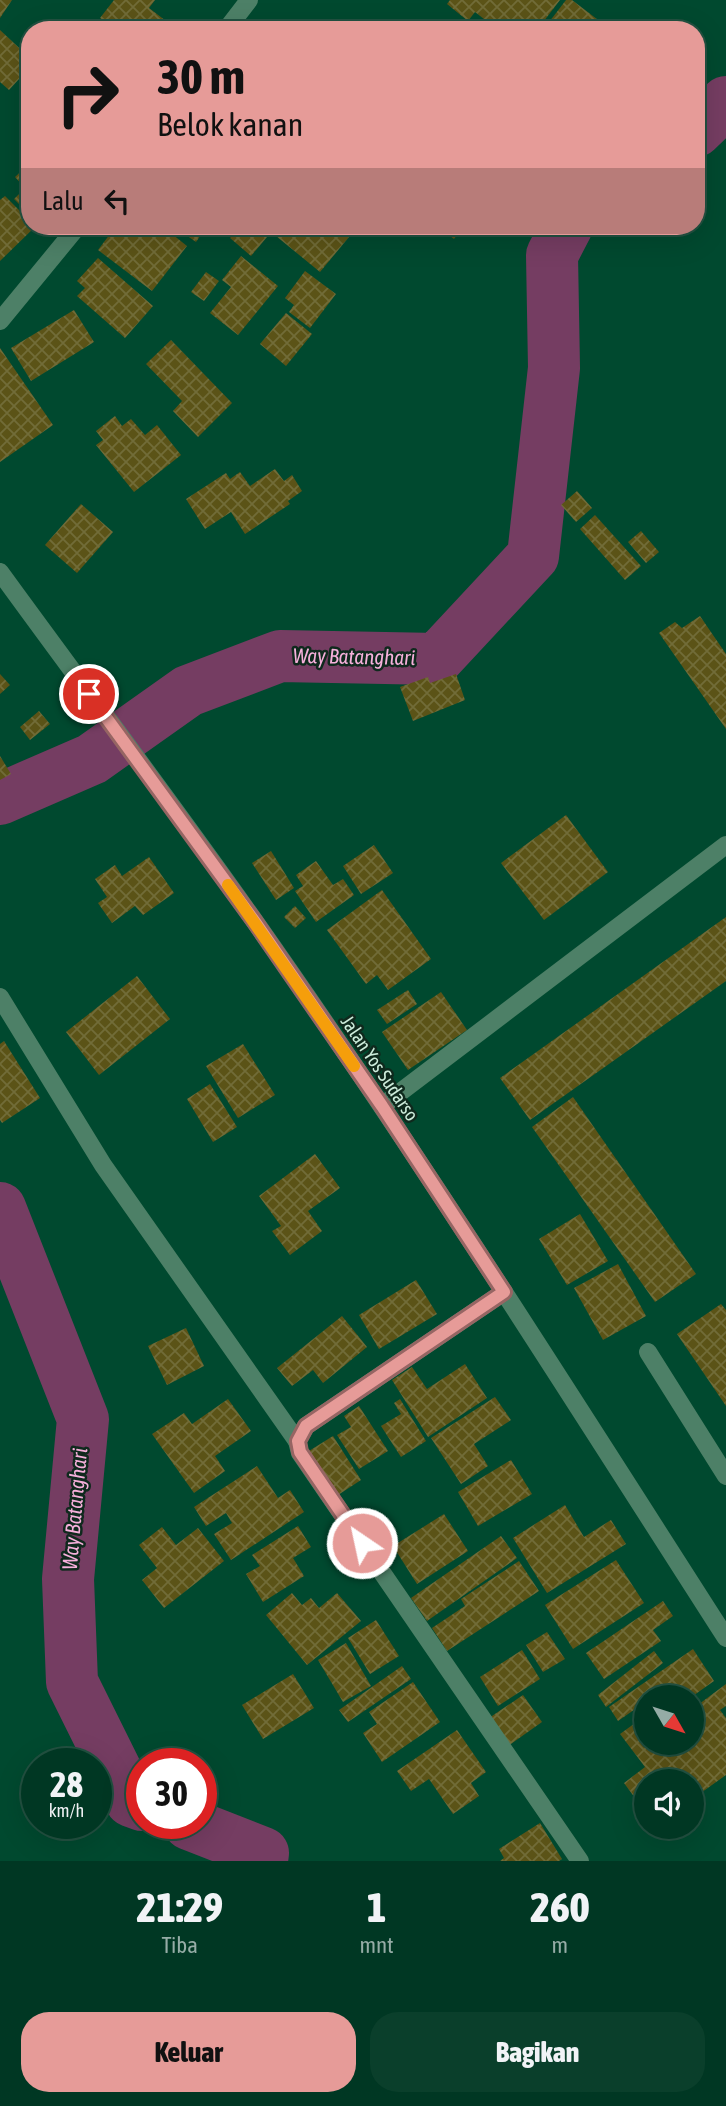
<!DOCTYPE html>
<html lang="id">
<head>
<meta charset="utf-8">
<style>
	:root { --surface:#003723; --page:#0a3f2b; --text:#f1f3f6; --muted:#95aca6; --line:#225141; --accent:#e69b98 }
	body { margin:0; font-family:"Asap Condensed",sans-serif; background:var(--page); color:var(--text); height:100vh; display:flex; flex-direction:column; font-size:26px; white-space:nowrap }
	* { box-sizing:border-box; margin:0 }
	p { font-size:23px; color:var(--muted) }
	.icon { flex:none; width:38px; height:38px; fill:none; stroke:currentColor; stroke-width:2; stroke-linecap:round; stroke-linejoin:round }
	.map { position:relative; height:1861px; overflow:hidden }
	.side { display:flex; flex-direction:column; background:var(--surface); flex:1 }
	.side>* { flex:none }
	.guide { position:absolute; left:21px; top:21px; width:684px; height:214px; border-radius:28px; box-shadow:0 7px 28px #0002,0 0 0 2px var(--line); background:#e69b98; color:#111; overflow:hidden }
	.needle { width:46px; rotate:129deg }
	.tools { position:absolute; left:634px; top:1685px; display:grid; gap:14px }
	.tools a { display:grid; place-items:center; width:70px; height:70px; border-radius:50%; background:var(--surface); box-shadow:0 7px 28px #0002,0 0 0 2px var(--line); font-size:35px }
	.speed { position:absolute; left:21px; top:1748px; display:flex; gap:14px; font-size:35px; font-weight:700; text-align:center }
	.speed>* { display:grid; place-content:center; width:91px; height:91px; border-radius:50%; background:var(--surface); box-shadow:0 7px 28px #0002,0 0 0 2px var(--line); line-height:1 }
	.speed small { font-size:18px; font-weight:400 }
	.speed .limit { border:10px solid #d22; background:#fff; color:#111 }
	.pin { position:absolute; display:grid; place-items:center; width:60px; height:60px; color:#fff; margin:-30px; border:4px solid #fff; border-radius:50%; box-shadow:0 2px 7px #0007 }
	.me { position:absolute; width:77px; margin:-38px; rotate:326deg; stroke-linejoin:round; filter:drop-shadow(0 0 5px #0008) }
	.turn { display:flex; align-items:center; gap:24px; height:147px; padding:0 21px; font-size:32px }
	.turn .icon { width:91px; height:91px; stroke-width:2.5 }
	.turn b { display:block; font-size:49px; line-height:60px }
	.then { display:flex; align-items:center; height:66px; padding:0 21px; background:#0003; gap:14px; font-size:26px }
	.eta { display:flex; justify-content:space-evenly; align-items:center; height:119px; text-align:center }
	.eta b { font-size:42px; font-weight:800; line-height:49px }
	.action { display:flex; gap:14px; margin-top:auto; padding:14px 21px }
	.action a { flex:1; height:80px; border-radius:28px; background:var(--accent); color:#111; font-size:28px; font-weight:800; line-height:80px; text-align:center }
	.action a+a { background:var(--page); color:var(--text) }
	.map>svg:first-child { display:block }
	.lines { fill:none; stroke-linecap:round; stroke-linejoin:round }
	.river { stroke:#753d62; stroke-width:52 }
	.building { fill:url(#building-cross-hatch) }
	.minor { stroke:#4d8067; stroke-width:18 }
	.route-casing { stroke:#966563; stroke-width:18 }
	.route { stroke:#e69b98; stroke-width:12 }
	.slow { stroke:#f59e0b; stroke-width:12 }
	.labels { text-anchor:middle; stroke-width:5; stroke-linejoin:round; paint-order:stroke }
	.street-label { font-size:19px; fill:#cdecdb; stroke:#0f291d }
	.water-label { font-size:21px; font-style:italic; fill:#f6b0db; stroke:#0f291d }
</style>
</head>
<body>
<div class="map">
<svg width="726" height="1861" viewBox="0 0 726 1861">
	<defs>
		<pattern id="building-cross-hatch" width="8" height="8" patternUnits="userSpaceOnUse" patternTransform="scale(1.75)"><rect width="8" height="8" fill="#5b5317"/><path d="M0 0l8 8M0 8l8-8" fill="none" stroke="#716c38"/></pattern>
	</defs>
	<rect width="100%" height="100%" fill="#00492f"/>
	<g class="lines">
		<g class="river">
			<path d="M696 131 726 102"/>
			<path d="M0 799 92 759 188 691 280 656 437 659 533 556 554 368 552 255 567 226"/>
			<path d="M0 1208 83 1419 68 1579 72 1682 131 1801 142 1805"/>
			<path d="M189 1824 263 1853 262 1861"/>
		</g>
	</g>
	<g class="building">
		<path d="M0 0H12L0 18Z"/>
		<path d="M114 0H155L149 8 170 24 166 30H115L100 18Z"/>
		<path d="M450 0H560L537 30H498L475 12 468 21 447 4Z"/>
		<path d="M566 0H572L606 26 601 30H543Z"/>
		<path d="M0 30 30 58V67L9 90 0 82Z"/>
		<path d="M30 163V215L14 199 25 188 15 177Z"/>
		<path d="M5 196 30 221V226H36L0 261V200Z"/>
		<path d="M116 226H162L187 246 152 291 98 250Z"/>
		<path d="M173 226H207L196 242Z"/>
		<path d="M241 226H254L267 237 251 256 230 238Z"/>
		<path d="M285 226H348L354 231 320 272 276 236Z"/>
		<path d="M437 226H464L454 239Z"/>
		<path d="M241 256 278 286 238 335 210 313 231 287 222 280Z"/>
		<path d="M98 258 153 306 125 338 77 296 85 288 77 281Z"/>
		<path d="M305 271 336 294 310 328 289 312 294 305 285 298Z"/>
		<path d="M206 272 219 281 204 301 191 292Z"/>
		<path d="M74 310 94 342 31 381 11 348Z"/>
		<path d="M286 313 312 334 286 366 260 344Z"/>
		<path d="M171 340 232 403 198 437 173 411 182 401 146 364Z"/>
		<path d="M0 348 53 425 0 462Z"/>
		<path d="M115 416 122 426 131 419 145 435 157 425 181 455 134 492 96 445 103 440 96 431Z"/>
		<path d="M275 469 284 481 292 475 302 491 288 501 290 504 245 534 231 512 205 529 186 499 226 473 230 479 240 472 250 486Z"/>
		<path d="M577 491 592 508 576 522 561 505Z"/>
		<path d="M81 504 113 532 77 573 45 545Z"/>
		<path d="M595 515 641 566 625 580 580 529Z"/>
		<path d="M641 531 659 552 646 563 628 542Z"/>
		<path d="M700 616 726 654V729L659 633 675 622 682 628Z"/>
		<path d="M0 674 10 685 0 694Z"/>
		<path d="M456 674 465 700 413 721 400 687 428 677 430 683Z"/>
		<path d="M39 711 50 724 30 740 20 727Z"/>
		<path d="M0 756 11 774 0 780Z"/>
		<path d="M566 815 608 872 544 920 501 863Z"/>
		<path d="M374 845 393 873 361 894 343 866Z"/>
		<path d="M271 851 294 888 276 900 252 863Z"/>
		<path d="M149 857 174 893 143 915 135 906 112 923 98 903 107 897 95 879 115 865 122 876Z"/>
		<path d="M316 861 333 885 343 879 354 895 316 922 295 891 303 886 296 875Z"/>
		<path d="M382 890 431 959 388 990 377 975 366 984 327 930Z"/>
		<path d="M295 906 306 918 295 928 284 917Z"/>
		<path d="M726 917V981L530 1120 500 1078Z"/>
		<path d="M137 976 170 1019 99 1075 66 1032Z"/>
		<path d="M408 990 417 1004 387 1024 377 1010Z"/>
		<path d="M441 992 467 1030 408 1070 382 1032Z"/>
		<path d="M4 1041 40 1098 2 1123 0 1120V1044Z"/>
		<path d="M243 1044 275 1095 238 1118 206 1066Z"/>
		<path d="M210 1084 237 1127 213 1142 187 1099Z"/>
		<path d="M573 1097 696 1274 655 1302 532 1127Z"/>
		<path d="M315 1154 340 1188 308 1211 322 1231 290 1255 272 1231 281 1226 259 1196Z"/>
		<path d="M580 1214 608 1261 567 1285 539 1239Z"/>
		<path d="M618 1264 646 1316 603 1340 574 1288Z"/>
		<path d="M416 1280 437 1314 379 1349 359 1315Z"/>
		<path d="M721 1304 726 1310V1406L677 1334Z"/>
		<path d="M342 1316 367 1347 323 1383 313 1370 292 1386 277 1368Z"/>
		<path d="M186 1328 204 1366 167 1385 148 1346Z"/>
		<path d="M465 1364 487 1398 428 1437 392 1380 412 1367 427 1389Z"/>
		<path d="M495 1397 511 1420 474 1444 488 1466 461 1484 431 1438Z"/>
		<path d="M228 1399 251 1431 215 1456 225 1471 194 1493 152 1434 184 1413 192 1424Z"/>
		<path d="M400 1399 426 1441 401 1457 381 1426 401 1414 394 1403Z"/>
		<path d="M359 1406 388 1451 359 1469 337 1435 351 1427 344 1416Z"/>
		<path d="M333 1436 361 1480 338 1495 309 1451Z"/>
		<path d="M511 1460 532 1494 478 1526 458 1492Z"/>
		<path d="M257 1466 278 1498 290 1490 304 1512 231 1560 214 1534 232 1523 226 1513 206 1526 194 1507Z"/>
		<path d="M565 1505 584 1537 611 1520 626 1544 547 1593 513 1538Z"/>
		<path d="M444 1514 468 1551 417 1584 393 1546Z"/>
		<path d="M298 1526 311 1547 293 1558 304 1576 263 1602 246 1574 260 1566 252 1555Z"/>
		<path d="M162 1527 176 1545 198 1528 224 1561 164 1608 142 1580 157 1568 139 1545Z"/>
		<path d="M501 1536 517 1558 427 1621 411 1598Z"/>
		<path d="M616 1560 644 1603 573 1649 545 1605Z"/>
		<path d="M519 1561 539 1591 447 1651 432 1628 465 1606 461 1599Z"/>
		<path d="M292 1593 302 1605 311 1598 319 1608 337 1593 361 1621 307 1665 266 1615Z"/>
		<path d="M663 1601 673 1616 653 1630 661 1641 604 1679 586 1653Z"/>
		<path d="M376 1620 399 1656 370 1674 348 1638Z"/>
		<path d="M547 1632 565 1659 543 1672 526 1645Z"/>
		<path d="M346 1643 371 1686 343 1702 318 1660Z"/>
		<path d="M693 1649 714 1681 690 1698H646V1706L644 1703 618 1721 609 1707Z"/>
		<path d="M522 1650 540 1679 498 1706 480 1677Z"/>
		<path d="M654 1651 663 1663 606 1707 598 1695Z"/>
		<path d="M402 1666 411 1679 348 1722 339 1710Z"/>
		<path d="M293 1674 314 1708 263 1739 242 1705Z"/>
		<path d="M413 1682 440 1722 382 1762 363 1733 377 1724 369 1712Z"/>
		<path d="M726 1684V1706L720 1710 726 1718V1775L691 1800V1782H646V1813L624 1783 645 1767 620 1734 642 1718 646 1723V1743H660L670 1757 673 1754 665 1743H691V1710Z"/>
		<path d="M523 1695 542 1722 508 1746 489 1718Z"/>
		<path d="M457 1730 486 1772 471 1783 479 1796 453 1814 429 1779 411 1791 397 1771Z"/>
		<path d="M540 1823 562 1859 559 1861H500L504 1858 499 1849Z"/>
	</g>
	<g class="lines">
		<g class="minor">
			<path d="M226 30 249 0"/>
			<path d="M0 321 78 226"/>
			<path d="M0 572C85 689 173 805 256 923 420 1156 572 1398 726 1638"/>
			<path d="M0 997 103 1165 297 1441"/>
			<path d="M382 1106 726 845"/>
			<path d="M504 1292 306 1426 297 1441 300 1453 580 1861"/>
			<path d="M648 1352 726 1476"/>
		</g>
	</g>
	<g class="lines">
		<defs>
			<path id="route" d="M89 694 255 922 382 1106 504 1292 306 1426 298 1441 300 1452 362 1543"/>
		</defs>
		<use href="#route" class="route-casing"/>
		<use href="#route" class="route"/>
		<path class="slow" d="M228 885 354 1066"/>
	</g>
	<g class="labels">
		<g class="street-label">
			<text transform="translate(380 1068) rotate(56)" y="7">Jalan Yos Sudarso</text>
		</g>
		<g class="water-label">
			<text transform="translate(354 657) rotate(1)" y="7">Way Batanghari</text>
			<text transform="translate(75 1509) rotate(-85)" y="7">Way Batanghari</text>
		</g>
	</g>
</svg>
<div class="tools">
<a><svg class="needle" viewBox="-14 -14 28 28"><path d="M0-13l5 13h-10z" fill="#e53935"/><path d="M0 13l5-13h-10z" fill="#95aca6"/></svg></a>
<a><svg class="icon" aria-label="sound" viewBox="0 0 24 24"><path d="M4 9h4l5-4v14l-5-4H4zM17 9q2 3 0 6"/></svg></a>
</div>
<div class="speed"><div>28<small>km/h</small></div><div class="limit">30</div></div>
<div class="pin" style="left:89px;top:694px;background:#d93025"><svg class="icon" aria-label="arrive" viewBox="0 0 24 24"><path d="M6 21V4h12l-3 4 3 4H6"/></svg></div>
<svg class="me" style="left:362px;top:1543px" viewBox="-20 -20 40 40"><circle r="17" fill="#e69b98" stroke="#fff" stroke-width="3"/><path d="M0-11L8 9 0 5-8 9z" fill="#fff"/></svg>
<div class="guide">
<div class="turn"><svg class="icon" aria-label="right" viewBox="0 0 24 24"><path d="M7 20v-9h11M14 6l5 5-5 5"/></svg><div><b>30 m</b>Belok kanan</div></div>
<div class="then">Lalu<svg class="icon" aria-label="left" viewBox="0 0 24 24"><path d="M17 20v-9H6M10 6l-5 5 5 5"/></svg></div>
</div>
</div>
<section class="side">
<div class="eta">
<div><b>21:29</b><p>Tiba</p></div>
<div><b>1</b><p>mnt</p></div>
<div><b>260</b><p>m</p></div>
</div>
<div class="action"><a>Keluar</a><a>Bagikan</a></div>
</section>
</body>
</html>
